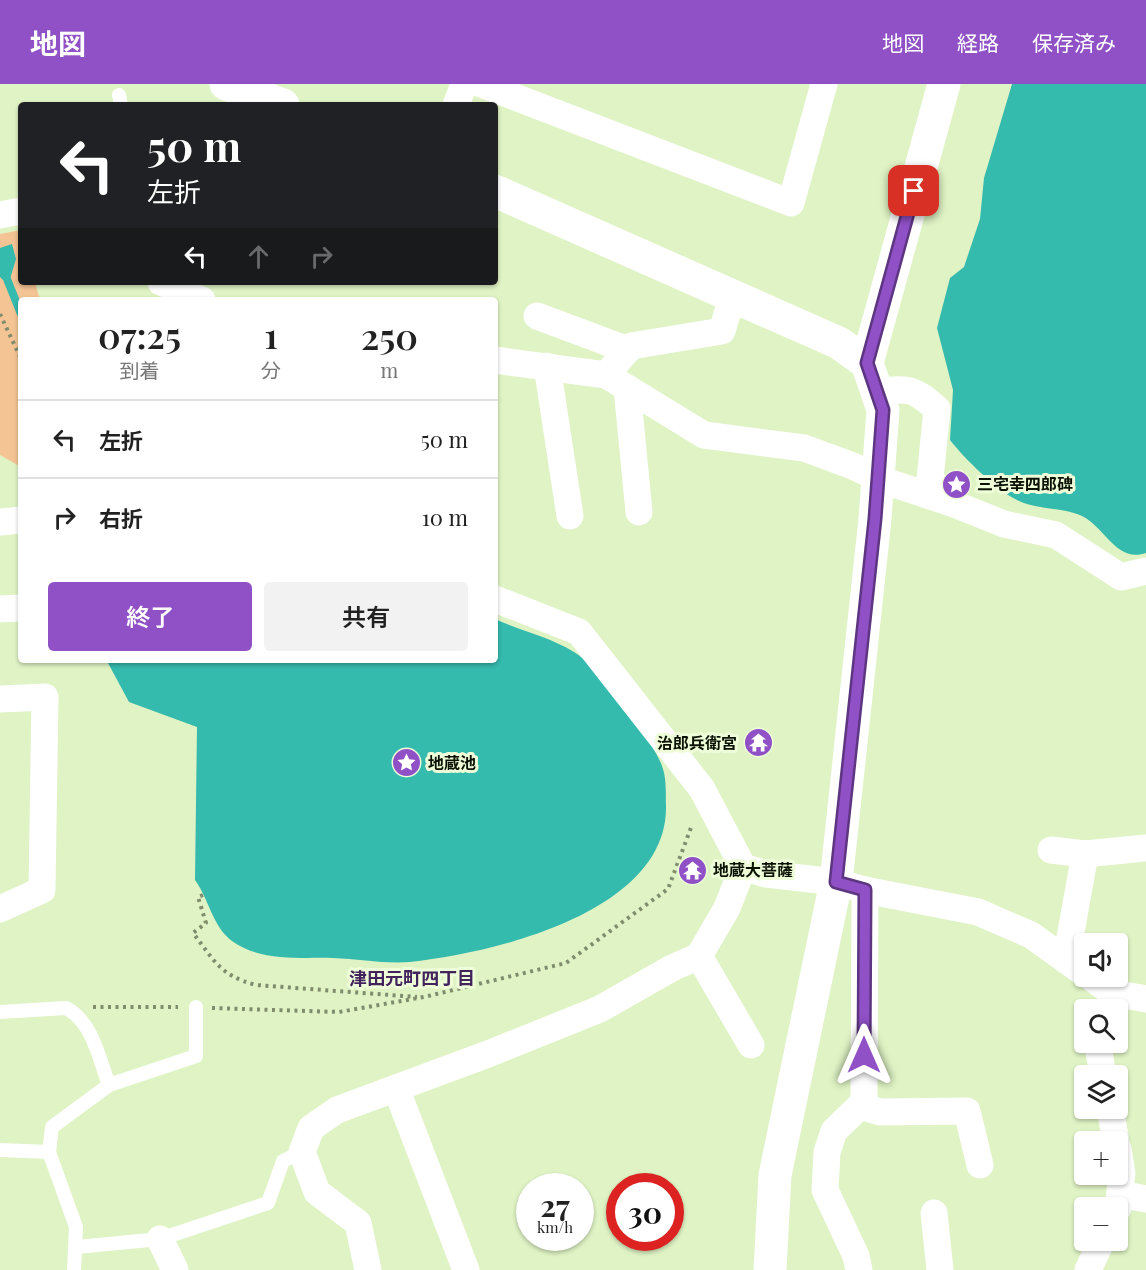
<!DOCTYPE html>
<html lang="ja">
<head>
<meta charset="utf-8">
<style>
	:root { --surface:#fff; --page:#f2f2f2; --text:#222; --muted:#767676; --line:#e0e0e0; --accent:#9051c7 }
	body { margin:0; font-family:"Playfair Display","Noto Sans JP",serif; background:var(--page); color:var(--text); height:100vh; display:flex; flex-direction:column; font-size:22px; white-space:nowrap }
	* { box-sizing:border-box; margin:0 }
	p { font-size:20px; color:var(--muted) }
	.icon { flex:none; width:33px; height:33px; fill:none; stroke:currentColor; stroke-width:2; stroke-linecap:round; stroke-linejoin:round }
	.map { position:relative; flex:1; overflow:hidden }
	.sheet { position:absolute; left:18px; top:213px; width:480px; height:366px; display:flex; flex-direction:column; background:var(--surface); border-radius:6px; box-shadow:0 2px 4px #0004 }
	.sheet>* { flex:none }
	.banner { position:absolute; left:18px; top:18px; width:480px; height:183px; border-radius:6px; box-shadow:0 2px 4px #0004; background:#202124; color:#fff; overflow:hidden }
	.fabs { position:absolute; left:1074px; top:849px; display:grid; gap:12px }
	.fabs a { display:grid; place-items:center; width:54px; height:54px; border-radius:6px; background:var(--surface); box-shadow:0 2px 4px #0004; font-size:30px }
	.speed { position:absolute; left:516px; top:1089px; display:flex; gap:12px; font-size:30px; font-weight:700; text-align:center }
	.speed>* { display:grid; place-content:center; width:78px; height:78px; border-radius:50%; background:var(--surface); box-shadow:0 2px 4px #0004; line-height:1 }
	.speed small { font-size:15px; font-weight:400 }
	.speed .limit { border:9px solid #d22; background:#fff; color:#111 }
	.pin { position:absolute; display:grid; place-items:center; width:51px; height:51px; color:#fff; margin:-26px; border-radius:12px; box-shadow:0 3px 9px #0006 }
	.me { position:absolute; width:66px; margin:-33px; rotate:0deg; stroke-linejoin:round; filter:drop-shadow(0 0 4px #0008) }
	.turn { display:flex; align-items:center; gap:21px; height:126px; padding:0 30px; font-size:27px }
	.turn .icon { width:78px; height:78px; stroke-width:2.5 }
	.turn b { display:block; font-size:42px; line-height:51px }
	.lanes { display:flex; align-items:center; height:57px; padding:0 30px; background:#0003; justify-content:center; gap:30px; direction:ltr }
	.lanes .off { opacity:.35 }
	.eta { display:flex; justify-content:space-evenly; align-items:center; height:102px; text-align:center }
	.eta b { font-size:36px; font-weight:600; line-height:42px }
	.action { display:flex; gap:12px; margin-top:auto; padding:12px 30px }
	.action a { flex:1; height:69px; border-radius:6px; background:var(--accent); color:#fff; font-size:24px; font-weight:600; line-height:69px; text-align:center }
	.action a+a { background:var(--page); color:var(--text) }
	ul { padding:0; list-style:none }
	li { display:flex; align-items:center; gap:18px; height:78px; padding:0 30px; border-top:2px solid var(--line) }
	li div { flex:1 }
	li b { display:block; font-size:22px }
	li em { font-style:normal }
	header { display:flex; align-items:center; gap:36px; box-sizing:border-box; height:84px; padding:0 30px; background:var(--accent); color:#fff }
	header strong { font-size:28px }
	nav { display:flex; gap:33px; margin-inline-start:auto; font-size:21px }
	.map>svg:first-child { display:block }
	.green { fill:#f4c494 }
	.water { fill:#35baae }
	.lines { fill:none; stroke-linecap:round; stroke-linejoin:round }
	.stream { stroke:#35baae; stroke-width:8 }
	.path { stroke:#808d6d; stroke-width:4; stroke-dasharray:3 4.5; stroke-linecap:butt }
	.lane { stroke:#fff; stroke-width:14 }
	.street { stroke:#fff; stroke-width:27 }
	.secondary { stroke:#fff; stroke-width:33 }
	.route-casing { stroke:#5e3581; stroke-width:15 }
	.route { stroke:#9051c7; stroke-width:10 }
	.labels { text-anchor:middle; stroke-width:6; stroke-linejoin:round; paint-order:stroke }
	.poi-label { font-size:16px; font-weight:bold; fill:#0b1103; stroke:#eefed9; text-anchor:start }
	.neighbourhood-label { font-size:18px; font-weight:bold; fill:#42235c; stroke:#eefed9 }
</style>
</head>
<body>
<header>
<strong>地図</strong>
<nav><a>地図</a><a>経路</a><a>保存済み</a></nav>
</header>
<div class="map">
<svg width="1146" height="1186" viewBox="0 0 1146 1186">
	<rect width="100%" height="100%" fill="#dff3c4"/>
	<path class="green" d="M21 146V198H35L40 216H21V383L0 371V150Z"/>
	<g class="water">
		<path d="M1012 0H1146V469C1116 479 1105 443 1082 432 1063 423 1038 426 1019 417 997 407 965 375 950 356L953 306 937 244 950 194 964 183 980 135 984 94Z"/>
		<path d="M12 160 16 175 10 195 3 196 0 193V164Z"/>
		<path d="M495 535C521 547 550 553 574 568 599 583 633 633 649 658 666 684 666 691 666 722 668 828 494 869 410 878 385 880 359 875 333 874 300 873 261 878 232 857 212 842 209 815 195 796L197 643 129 618 108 579 110 576H495Z"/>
	</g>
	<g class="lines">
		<path class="stream" d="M7 195 21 230"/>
		<g class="path">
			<path d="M0 230 21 275"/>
			<path d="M203 811 198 813 206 839 193 849C215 877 219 891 256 901L417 913"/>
			<path d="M93 923H178"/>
			<path d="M212 924 339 928 424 913 566 879 668 805 692 741"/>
		</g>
		<g class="lane">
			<path d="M119 11 121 21"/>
			<path d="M0 928 66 924C93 938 99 975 109 1001"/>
			<path d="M0 1066 49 1068"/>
			<path d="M77 1163 160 1155 268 1119 283 1077 302 1068"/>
			<path d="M74 1186 76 1143 49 1068 52 1043 109 1001 196 972V923"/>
		</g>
		<g class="street">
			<path d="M481 0 791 119 824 0"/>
			<path d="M456 21 464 0"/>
			<path d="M0 131 21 127"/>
			<path d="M161 198 202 216"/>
			<path d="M537 232 628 266"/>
			<path d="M495 276 606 291 704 351 804 364 853 382 882 396 954 420 1004 440 1056 451 1121 493 1146 487"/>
			<path d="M547 282 570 432"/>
			<path d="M606 291 631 262 722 247 733 210"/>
			<path d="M627 304 639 428"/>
			<path d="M876 308C909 304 912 303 937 325L930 395 952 418"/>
			<path d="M0 438 21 436"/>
			<path d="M495 515 579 548 702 705 743 783 766 790 836 798 865 806 978 828 1031 851 1084 889"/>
			<path d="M0 525 21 524"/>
			<path d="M0 615 45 613 42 806 0 825"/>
			<path d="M1051 766 1085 770 1066 876"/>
			<path d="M1085 770 1146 764"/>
			<path d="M699 872 727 824 743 783"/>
			<path d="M1089 892 1112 909 1146 915"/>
			<path d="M1101 958 1099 968 1103 992"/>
			<path d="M396 1004 466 1186"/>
			<path d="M860 1022 880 1028 967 1027 980 1081"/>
			<path d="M1110 1024 1116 1058"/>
			<path d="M1118 1065 1122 1089 1118 1124"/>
			<path d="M1120 1110 1146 1115"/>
			<path d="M934 1129 940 1186"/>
			<path d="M160 1155 175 1186"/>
			<path d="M368 1186 358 1139 317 1108 302 1068 311 1044 337 1026 488 970 600 925 672 884 699 872 751 961"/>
			<path d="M859 1186 856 1172 825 1106 827 1068 834 1047 864 1018 865 806"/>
			<path d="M1088 1186 1102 1156"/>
		</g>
		<g class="secondary">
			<path d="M226 0 283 21"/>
			<path d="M495 107 839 259 867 279"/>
			<path d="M770 1186 775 1091 836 798 875 435 883 326 867 279 944 0"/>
		</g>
	</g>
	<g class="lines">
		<defs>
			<path id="route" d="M864 971 865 806 836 798 875 435 883 326 867 279 914 107"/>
		</defs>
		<use href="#route" class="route-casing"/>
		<use href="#route" class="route"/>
	</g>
	<defs>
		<symbol id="sight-disc" viewBox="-11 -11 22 22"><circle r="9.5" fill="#9051c7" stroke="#eefed9"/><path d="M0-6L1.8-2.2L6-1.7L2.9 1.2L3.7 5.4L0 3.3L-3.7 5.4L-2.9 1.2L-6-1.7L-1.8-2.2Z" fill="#fff"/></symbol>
		<symbol id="temple-disc" viewBox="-11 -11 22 22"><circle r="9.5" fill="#9051c7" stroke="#eefed9"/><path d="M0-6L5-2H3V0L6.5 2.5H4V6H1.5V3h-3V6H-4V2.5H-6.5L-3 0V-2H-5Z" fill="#fff"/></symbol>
	</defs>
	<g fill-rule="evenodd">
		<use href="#sight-disc" x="940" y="384" width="33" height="33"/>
		<use href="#temple-disc" x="742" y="642" width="33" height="33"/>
		<use href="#sight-disc" x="390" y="662" width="33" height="33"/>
		<use href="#temple-disc" x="676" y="770" width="33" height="33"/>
	</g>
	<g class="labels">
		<g class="poi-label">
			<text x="977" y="406">三宅幸四郎碑</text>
			<text x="737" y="665" text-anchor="end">治郎兵衛宮</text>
			<text x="428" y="685">地蔵池</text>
			<text x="713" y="792">地蔵大菩薩</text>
		</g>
		<g class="neighbourhood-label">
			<text x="412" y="901">津田元町四丁目</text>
		</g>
	</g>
</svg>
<div class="fabs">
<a><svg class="icon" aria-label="sound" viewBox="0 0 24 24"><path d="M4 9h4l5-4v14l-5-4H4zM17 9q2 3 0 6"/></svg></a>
<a><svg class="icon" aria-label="search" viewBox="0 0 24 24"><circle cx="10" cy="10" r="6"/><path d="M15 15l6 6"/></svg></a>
<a><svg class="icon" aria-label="layers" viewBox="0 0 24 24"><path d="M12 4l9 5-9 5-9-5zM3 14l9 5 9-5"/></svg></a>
<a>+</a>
<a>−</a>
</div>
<div class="speed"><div>27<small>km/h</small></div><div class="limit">30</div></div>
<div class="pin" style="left:914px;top:107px;background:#d93025"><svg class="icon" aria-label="arrive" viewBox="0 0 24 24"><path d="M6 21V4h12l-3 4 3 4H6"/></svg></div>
<svg class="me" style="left:864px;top:971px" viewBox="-20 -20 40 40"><path d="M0-17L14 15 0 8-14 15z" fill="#9051c7" stroke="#fff" stroke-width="4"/></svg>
<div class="banner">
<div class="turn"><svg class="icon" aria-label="left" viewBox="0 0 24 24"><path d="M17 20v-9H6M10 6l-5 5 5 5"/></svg><div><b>50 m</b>左折</div></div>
<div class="lanes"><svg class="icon" aria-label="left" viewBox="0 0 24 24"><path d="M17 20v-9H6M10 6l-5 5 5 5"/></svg><svg class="icon off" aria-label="ahead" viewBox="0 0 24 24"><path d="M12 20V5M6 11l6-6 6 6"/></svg><svg class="icon off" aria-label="right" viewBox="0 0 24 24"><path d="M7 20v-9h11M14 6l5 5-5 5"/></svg></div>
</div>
<section class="sheet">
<div class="eta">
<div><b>07:25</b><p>到着</p></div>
<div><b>1</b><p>分</p></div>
<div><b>250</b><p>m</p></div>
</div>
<ul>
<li><svg class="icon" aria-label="left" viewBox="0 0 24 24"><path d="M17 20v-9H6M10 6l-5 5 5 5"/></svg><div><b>左折</b></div><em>50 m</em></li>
<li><svg class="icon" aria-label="right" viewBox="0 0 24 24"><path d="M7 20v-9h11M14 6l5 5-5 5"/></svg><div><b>右折</b></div><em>10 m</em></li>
</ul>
<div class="action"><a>終了</a><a>共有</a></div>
</section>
</div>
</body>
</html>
